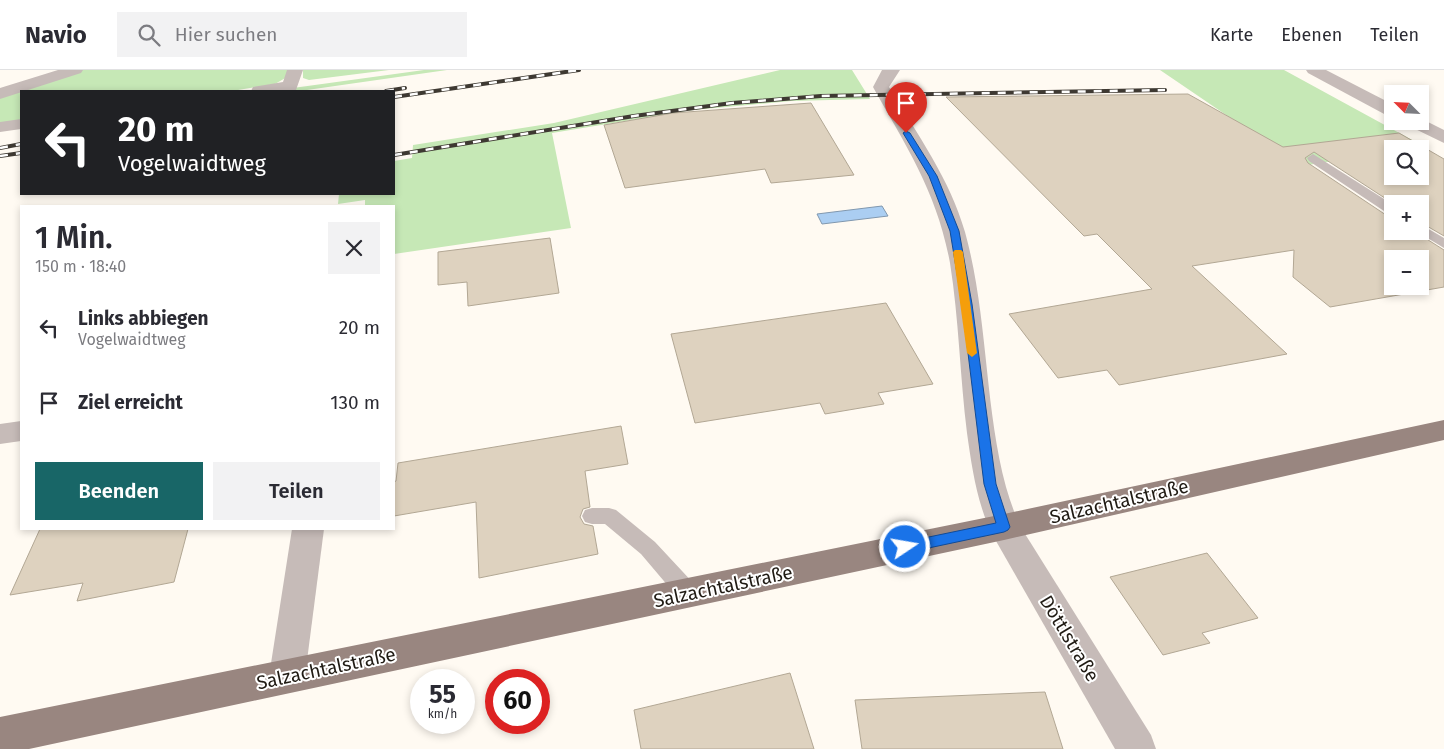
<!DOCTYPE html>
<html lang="de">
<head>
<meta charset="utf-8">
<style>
	:root { --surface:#fff; --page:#f2f2f3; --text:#2b2b33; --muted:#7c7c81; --line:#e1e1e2; --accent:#186667 }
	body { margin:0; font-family:"Fira Sans",sans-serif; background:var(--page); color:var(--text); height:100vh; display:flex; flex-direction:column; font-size:19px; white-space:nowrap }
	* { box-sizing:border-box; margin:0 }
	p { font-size:16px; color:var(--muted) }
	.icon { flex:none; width:28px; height:28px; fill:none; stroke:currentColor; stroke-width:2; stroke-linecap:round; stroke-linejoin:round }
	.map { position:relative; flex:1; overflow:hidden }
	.details { position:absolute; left:20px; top:135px; width:375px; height:325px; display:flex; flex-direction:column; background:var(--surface); border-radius:0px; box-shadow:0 2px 8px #0003 }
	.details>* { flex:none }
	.guide { position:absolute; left:20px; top:20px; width:375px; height:105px; border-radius:0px; box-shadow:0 2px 8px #0003; background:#202124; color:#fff; overflow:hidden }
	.needle { width:32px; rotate:294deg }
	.fabs { position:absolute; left:1384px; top:15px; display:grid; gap:10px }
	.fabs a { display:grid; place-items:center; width:45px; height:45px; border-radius:0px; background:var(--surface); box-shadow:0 2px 8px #0003; font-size:25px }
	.speed { position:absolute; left:410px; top:599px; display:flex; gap:10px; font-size:25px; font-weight:700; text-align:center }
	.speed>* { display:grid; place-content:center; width:65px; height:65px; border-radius:50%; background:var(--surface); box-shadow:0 2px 8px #0003; line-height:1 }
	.speed small { font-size:12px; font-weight:400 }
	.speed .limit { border:8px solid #d22; background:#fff; color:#111 }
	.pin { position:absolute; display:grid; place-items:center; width:42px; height:42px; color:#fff; margin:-51px -21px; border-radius:50% 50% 50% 0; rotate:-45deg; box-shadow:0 0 5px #0007 }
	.pin .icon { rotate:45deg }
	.me { position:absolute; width:55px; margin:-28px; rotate:78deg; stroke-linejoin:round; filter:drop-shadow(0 0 4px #0008) }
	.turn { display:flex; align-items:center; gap:18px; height:105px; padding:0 15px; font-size:22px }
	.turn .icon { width:65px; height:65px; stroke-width:2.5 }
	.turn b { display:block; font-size:35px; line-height:42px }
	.round { display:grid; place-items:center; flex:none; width:52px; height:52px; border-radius:0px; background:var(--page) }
	.overview { display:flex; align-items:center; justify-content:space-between; height:85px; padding:0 15px }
	h1 { font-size:30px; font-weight:600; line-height:38px }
	.primary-button { display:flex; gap:10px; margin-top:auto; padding:10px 15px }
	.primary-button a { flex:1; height:58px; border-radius:0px; background:var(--accent); color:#fff; font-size:20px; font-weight:600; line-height:58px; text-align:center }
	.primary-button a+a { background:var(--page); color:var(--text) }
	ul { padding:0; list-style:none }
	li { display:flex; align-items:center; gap:15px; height:75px; padding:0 15px }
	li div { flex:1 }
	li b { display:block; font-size:19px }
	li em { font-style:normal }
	header { display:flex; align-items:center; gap:30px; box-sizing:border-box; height:70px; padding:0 25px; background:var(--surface); border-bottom:1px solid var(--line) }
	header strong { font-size:24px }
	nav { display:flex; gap:28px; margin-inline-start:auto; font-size:18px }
	.search { width:350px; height:45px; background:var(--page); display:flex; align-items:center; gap:12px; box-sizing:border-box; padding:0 18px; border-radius:0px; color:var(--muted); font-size:19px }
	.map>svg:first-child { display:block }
	.green { fill:#c6e8b6 }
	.water { fill:#abcef2; stroke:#8198af }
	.building { fill:#ded2bf; stroke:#b2a794; fill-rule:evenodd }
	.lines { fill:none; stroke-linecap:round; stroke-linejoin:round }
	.service { fill:#c6bbb8; fill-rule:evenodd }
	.minor { fill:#c6bbb8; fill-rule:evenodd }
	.tertiary { fill:#c6bbb8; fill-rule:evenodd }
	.primary { fill:#998680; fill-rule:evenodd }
	.rail-casing { stroke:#3e3932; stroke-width:4 }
	.rail { stroke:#fff; stroke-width:2.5; stroke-dasharray:8; stroke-linecap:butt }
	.route { fill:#1a73e8; stroke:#114b97 }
	.slow { fill:#f59e0b }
	.labels { text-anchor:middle; stroke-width:4; stroke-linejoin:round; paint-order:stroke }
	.near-street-label { font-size:19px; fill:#201b14; stroke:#fff }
</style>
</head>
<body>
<header>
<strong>Navio</strong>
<div class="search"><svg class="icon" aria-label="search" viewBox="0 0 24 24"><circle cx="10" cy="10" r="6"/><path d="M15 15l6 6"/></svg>Hier suchen</div>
<nav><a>Karte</a><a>Ebenen</a><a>Teilen</a></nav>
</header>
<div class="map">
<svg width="1444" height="679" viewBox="0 0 1444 679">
	<rect width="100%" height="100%" fill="#fffaf2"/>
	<g class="green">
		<path d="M82 0H290L287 7 275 14 232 21H21V51L0 54V26Z"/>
		<path d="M303 0H389L309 10 303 8Z"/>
		<path d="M424 0H447L300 21H271Z"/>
		<path d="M780 0H852L870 29 791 31 693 40 552 63 571 158 394 184V136H365V130L338 134 339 124H394V91L412 88 413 75 554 53Z"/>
		<path d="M1160 0H1284L1425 77 1392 79V82L1301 96Z"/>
	</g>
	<path class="water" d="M882 136 888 146 822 154 817 144Z"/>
	<g class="building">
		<path d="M1188 24 1283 77 1399 63 1444 89V166L1420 152V134H1394L1314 82 1305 88 1308 93 1386 145 1392 146V161H1414L1444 180V217L1330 237 1293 207 1294 180 1192 196 1287 284 1119 315 1107 300 1058 308 1009 244 1152 219 1097 164 1084 166 946 27ZM1392 79H1420V106H1392ZM1392 189H1420V216H1392Z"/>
		<path d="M811 33 854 105 771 113 765 99 625 118 604 55 673 43Z"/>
		<path d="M550 168 559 223 468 236 467 212 438 215V182Z"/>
		<path d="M886 233 933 314 878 323 884 334 825 344 820 333 695 353 671 264Z"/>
		<path d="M621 356 628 394 585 401 590 437 583 439 580 447 584 454 593 456 598 484 479 508 476 432 394 446V412L396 411 398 393Z"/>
		<path d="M40 459H188L174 512 77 531 83 513 10 525Z"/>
		<path d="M1207 483 1258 548 1202 563 1210 573 1163 585 1110 507Z"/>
		<path d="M790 603 814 679H641L634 640Z"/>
		<path d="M1045 622 1063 679H862L855 630Z"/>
	</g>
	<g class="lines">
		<g class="service">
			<path d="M1313 84 1392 134V144L1387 143 1309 91 1307 88Z"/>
			<path d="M1420 154 1444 168V178L1416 161H1420Z"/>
			<path d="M592 438H609L616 440 655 472 696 516 699 523 696 530 688 532 680 530 641 484 605 454H592L585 452 582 446 585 440Z"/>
		</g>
		<g class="minor">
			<path d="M58 0H83L81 3 0 29V18Z"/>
			<path d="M287 0H303L296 20 251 21 253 17 283 12Z"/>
			<path d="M882 0H900L889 17C917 64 950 109 965 162 988 245 984 334 1006 417 1010 431 1015 444 1020 457L1015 466 1004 470 993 466C977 434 972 398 967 363 960 307 959 250 950 193 937 122 907 78 873 17Z"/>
			<path d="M21 49V59L0 62V52Z"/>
			<path d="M21 351V371L0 374V354Z"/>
			<path d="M292 459H324L305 606 300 618 287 623 274 618 269 606Z"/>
		</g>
		<g class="tertiary">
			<path d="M1306 0H1326L1392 34V46L1386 45 1308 3Z"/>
			<path d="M1420 48 1444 60V73L1407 55 1404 51H1420Z"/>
			<path d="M1004 444 1015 448 1151 665 1156 679H1115L988 457 993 448Z"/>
		</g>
		<path class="primary" d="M1444 350V370L1004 470 29 679H0V647L1004 444Z"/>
		<defs>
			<g id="rail">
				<path d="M386 21 405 18"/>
				<path d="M394 27 579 0"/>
				<path d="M0 78 21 74"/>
				<path d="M394 85 634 46 732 33 821 26 1165 20"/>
				<path d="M0 86 21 83"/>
			</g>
		</defs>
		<use href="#rail" class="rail-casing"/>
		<use href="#rail" class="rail"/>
	</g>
	<path class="route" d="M906 61 910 63 937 106 959 161 972 234 996 414 1010 457 1008 460 1004 462 905 483 900 481 898 477 900 473 996 453 984 414 962 234 950 161 929 106 903 63Z"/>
	<path class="slow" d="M955 180H961L963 182 977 283 972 287 967 283 953 182Z"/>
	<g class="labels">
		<g class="near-street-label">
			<text transform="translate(1119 431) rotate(-13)" y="7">Salzachtalstraße</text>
			<text transform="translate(723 516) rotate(-12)" y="7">Salzachtalstraße</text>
			<text transform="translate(1070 568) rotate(59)" y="7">Döttlstraße</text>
			<text transform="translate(326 598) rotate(-12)" y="7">Salzachtalstraße</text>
		</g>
	</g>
</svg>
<div class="fabs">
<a><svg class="needle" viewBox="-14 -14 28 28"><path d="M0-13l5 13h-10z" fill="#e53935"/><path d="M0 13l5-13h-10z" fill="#7c7c81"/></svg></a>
<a><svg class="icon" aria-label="search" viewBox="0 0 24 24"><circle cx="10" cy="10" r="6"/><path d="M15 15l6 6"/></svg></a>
<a>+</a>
<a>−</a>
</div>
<div class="speed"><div>55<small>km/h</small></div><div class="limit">60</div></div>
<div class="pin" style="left:906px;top:63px;background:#d93025"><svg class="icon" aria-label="arrive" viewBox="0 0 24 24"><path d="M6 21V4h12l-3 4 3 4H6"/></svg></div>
<svg class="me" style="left:905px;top:477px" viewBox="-20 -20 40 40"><circle r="17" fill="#1a73e8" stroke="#fff" stroke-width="3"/><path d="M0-11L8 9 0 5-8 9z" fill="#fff"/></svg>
<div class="guide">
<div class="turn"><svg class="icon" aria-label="left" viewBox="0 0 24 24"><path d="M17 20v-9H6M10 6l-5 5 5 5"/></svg><div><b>20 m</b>Vogelwaidtweg</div></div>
</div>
<section class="details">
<div class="overview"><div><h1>1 Min.</h1><p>150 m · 18:40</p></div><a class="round"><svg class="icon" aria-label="close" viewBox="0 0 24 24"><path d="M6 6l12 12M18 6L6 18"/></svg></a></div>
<ul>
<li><svg class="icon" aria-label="left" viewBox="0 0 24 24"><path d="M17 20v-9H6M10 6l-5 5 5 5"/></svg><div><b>Links abbiegen</b><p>Vogelwaidtweg</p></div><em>20 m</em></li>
<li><svg class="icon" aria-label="arrive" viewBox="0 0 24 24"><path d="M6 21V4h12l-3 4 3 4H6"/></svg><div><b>Ziel erreicht</b></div><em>130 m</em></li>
</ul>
<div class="primary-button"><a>Beenden</a><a>Teilen</a></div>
</section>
</div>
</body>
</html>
